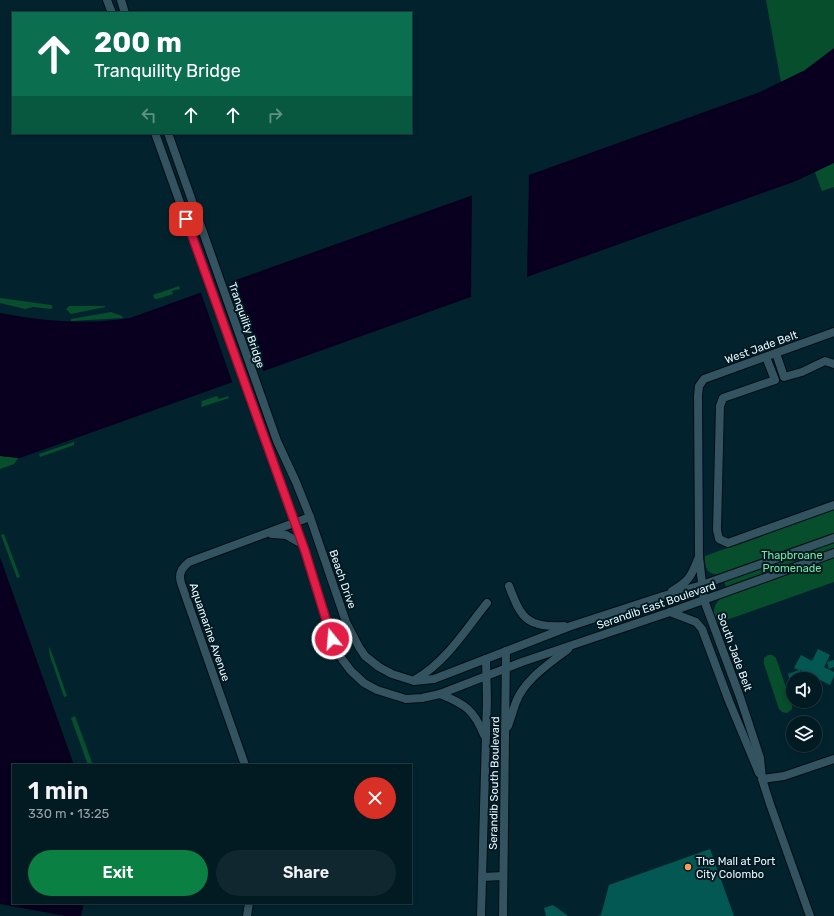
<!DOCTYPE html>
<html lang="en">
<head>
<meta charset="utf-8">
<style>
	:root { --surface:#021a22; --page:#10272f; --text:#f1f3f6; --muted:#96a1a5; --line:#233840; --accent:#0b8043 }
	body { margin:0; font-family:Rubik,sans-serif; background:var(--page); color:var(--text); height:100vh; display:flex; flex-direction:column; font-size:15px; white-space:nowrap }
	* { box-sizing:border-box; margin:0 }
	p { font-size:13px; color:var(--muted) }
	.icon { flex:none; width:22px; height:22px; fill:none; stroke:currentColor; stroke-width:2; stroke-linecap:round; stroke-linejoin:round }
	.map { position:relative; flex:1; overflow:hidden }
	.sheet { position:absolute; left:12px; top:764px; width:400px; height:140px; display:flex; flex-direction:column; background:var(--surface); border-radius:0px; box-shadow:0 2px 6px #0003,0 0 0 1px var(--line) }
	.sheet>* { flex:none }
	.top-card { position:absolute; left:12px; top:12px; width:400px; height:122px; border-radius:0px; box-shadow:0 2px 6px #0003,0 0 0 1px var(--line); background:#0b6e4f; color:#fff; overflow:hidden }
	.tools { position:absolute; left:786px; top:672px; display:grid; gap:8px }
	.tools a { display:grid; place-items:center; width:36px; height:36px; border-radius:50%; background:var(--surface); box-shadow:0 2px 6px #0003,0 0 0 1px var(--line); font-size:20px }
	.pin { position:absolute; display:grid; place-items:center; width:34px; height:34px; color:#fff; margin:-17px; border-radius:8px; box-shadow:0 2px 6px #0006 }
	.me { position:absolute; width:44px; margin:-22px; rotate:343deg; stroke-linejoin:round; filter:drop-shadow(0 0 3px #0008) }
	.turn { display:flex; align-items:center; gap:14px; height:84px; padding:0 16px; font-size:18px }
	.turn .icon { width:52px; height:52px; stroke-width:2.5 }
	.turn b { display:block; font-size:28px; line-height:34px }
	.lanes { display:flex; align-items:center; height:38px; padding:0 16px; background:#0003; justify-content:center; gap:20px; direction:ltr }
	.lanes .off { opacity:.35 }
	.round { display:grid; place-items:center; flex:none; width:42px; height:42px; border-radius:21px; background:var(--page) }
	.head { display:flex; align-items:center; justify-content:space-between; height:68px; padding:0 16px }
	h1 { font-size:24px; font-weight:600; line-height:30px }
	.primary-button { display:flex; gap:8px; margin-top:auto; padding:8px 16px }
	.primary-button a { flex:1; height:46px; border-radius:24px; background:var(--accent); color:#fff; font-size:16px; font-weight:600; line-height:46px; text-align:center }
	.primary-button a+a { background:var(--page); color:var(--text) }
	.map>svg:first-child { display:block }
	.green { fill:#074e2c }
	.water { fill:#08001e }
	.pier { fill:#02232e }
	.building { fill:#045854 }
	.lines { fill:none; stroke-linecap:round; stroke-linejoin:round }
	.minor-casing { stroke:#000c13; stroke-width:10 }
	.minor { stroke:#32535f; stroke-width:8 }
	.route-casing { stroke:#92132f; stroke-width:10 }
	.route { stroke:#e11d48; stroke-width:7 }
	.poi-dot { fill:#fd9c55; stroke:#021922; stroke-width:1.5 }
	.labels { text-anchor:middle; stroke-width:4; stroke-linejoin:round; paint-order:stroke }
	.street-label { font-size:11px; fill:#e5f7fe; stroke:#021922 }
	.park-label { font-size:11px; fill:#72eaa5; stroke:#021922 }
	.poi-label { font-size:11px; fill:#e5f7fe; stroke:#021922; text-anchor:start }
</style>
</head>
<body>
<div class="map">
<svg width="834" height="916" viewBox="0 0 834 916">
	<rect width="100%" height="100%" fill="#02232e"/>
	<g class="green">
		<path d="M766 0H834V187L822 191 781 82Z"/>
		<path d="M179 286 180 289 172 291 173 294 157 299H155L153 295Z"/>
		<path d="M0 298 51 305 53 307 51 309 33 307 25 309 0 303Z"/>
		<path d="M69 306H105V307L71 314 66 309Z"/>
		<path d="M111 312 122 316 123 318 71 321V319Z"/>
		<path d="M217 396 219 399 228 396 229 398 201 407 202 401Z"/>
		<path d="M74 442V445L40 457 39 454Z"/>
		<path d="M0 456 18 458 14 464 0 469Z"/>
		<path d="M834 510V582L715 624C712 608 714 602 728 593L722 575C707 575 705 569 705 556Z"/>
		<path d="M4 534 20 577 17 578 1 535Z"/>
		<path d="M49 647 50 648 67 696 64 697 50 656Z"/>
		<path d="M768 655H772L776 658 792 705V709L787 713 782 712 779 709 764 664V658Z"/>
		<path d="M75 716 93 765H88L71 718Z"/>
	</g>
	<g class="water">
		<path d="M834 48V163L796 181 20 458 0 456V313C42 321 87 325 130 318L760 92 805 70Z"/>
		<path d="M0 557 74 765H13V903H84L81 916H65L0 904Z"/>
	</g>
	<g class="pier">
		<path d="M529 173 527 279 471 299 472 193Z"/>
		<path d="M231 280 264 373 233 384 200 290Z"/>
	</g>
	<g class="building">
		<path d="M818 649 830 655 824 667 834 672V676L830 685 818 679 815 685V679H804L806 673 800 670 803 679H793V683L791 684 788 674 799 670 794 668 801 655 812 661Z"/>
		<path d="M834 660V667L829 669 827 662Z"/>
		<path d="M710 849 734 916H598L601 915 609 885Z"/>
		<path d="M553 905 568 916H546L544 908Z"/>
	</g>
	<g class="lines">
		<defs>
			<g id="minor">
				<path d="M107 0 112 13"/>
				<path d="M121 0 125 13"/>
				<path d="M155 133 305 551 332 639 342 659 351 671 364 683 377 690 406 699 422 698 440 694 522 662 670 612 834 553"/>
				<path d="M168 133 277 441 296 482 310 517 346 622 359 647 365 656 379 667 392 674 414 681 434 679 571 626 663 596 702 585 834 538"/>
				<path d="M776 353 784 377 802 372 825 361 834 364"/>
				<path d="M766 357 775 380 723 398 720 406 717 530 719 539 728 543 834 505"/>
				<path d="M272 534 286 535 302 544"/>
				<path d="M509 586C521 618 527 628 564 626"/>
				<path d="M672 591C689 581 691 577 698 559"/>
				<path d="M670 612 696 622 702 629 729 701 759 773"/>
				<path d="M416 679C446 662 466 629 487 603"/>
				<path d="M440 694C465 704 474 710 484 735"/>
				<path d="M508 726C511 718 513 710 516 702 525 679 549 664 568 649"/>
				<path d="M245 765 181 583C178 573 182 568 189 562L310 517"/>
				<path d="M762 779 784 776 834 759"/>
				<path d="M482 877 503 876"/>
				<path d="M247 916 249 903"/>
				<path d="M481 916 487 699 486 659"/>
				<path d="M503 916 506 651"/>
				<path d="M810 916 770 804 762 779 760 758 740 697 704 600 699 557 698 396 699 386 704 379 834 332"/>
			</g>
		</defs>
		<use href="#minor" class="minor-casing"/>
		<use href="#minor" class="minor"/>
	</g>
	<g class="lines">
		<defs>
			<path id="route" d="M186 219 305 551 332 639"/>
		</defs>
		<use href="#route" class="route-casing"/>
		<use href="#route" class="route"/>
	</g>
	<circle class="poi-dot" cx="688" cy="867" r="4"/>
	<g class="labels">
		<g class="street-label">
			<text transform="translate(247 325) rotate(71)" y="4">Tranquility Bridge</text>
			<text transform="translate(761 347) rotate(-20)" y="4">West Jade Belt</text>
			<text transform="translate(343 579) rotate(71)" y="4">Beach Drive</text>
			<text transform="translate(656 605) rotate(-19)" y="4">Serandib East Boulevard</text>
			<text transform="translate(210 632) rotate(71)" y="4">Aquamarine Avenue</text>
			<text transform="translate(735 652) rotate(70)" y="4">South Jade Belt</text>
			<text transform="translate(494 783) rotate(-89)" y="4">Serandib South Boulevard</text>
		</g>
		<g class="park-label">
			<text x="792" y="559">Thapbroane<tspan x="792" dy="13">Promenade</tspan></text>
		</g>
		<g class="poi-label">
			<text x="696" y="865">The Mall at Port<tspan x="696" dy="13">City Colombo</tspan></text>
		</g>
	</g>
</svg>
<div class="tools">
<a><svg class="icon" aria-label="sound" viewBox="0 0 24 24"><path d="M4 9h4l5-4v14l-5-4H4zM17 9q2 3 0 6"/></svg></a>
<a><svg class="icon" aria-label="layers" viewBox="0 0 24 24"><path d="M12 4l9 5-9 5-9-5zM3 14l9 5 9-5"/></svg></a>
</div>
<div class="pin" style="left:186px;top:219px;background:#d93025"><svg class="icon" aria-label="arrive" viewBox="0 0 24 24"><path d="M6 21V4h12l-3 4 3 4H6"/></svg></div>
<svg class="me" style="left:332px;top:639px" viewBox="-20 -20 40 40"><circle r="17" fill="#e11d48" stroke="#fff" stroke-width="3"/><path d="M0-11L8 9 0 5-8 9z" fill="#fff"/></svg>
<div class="top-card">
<div class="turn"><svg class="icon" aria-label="ahead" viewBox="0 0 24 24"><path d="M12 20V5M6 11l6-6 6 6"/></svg><div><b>200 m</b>Tranquility Bridge</div></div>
<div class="lanes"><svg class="icon off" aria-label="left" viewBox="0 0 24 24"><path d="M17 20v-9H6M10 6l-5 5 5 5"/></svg><svg class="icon" aria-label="ahead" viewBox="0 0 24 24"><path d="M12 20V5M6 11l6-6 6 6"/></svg><svg class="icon" aria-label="ahead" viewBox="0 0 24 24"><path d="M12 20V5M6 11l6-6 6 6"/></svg><svg class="icon off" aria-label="right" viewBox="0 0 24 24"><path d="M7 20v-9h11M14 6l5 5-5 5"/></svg></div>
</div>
<section class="sheet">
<div class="head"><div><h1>1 min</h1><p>330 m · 13:25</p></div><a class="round" style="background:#d93025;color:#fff"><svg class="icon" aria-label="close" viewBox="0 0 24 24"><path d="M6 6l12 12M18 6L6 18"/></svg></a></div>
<div class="primary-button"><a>Exit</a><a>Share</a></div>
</section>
</div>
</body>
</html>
